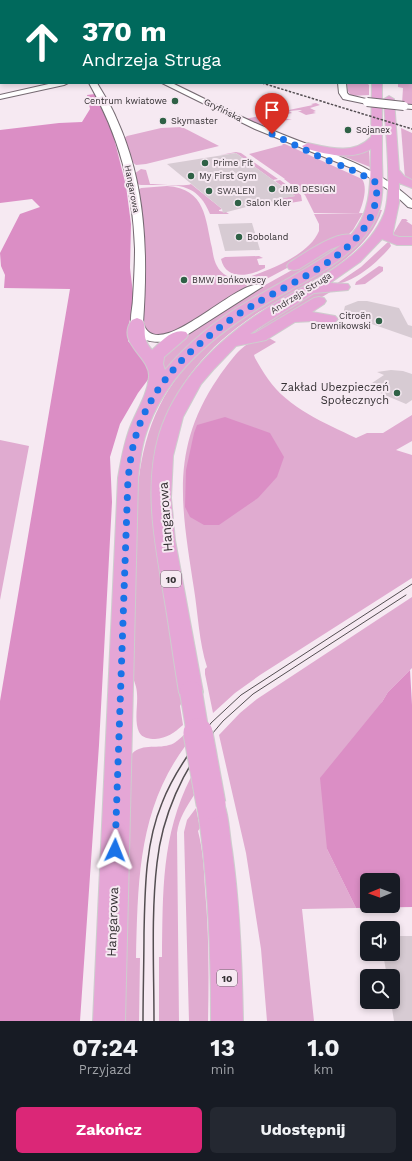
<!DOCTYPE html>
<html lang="pl">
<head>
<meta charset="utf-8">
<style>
	:root { --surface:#171b24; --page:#242831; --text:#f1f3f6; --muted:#9ea1a6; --accent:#db2777 }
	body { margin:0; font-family:"Work Sans",sans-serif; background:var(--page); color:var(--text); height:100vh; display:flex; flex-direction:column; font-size:15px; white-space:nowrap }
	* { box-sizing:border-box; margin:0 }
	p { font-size:13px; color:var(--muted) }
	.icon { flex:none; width:22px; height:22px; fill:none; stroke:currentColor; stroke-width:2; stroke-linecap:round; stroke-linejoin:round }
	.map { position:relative; height:1021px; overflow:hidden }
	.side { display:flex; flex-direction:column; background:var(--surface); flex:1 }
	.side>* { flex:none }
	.top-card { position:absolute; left:0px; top:0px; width:412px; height:84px; box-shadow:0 2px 6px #0003; background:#00695c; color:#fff; overflow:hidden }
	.needle { width:26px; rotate:269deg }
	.buttons { position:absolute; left:360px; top:873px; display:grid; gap:8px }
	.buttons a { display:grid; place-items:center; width:40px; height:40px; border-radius:6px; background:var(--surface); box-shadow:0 2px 6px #0003; font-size:20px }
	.pin { position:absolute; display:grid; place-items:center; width:34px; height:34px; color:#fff; margin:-41px -17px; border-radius:50% 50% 50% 0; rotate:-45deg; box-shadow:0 0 4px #0007 }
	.pin .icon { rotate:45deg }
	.me { position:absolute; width:44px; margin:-22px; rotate:2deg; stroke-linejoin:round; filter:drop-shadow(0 0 3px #0008) }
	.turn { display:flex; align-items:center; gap:14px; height:84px; padding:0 16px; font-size:18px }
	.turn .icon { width:52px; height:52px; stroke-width:2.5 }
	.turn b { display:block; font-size:28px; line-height:34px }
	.eta { display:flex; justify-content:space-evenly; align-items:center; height:68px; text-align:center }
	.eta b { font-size:24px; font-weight:700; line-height:28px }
	.button { display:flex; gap:8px; margin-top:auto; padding:8px 16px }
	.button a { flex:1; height:46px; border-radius:6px; background:var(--accent); color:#fff; font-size:16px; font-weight:700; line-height:46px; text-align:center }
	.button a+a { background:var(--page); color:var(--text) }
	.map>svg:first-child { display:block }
	.green { fill:#e0abd0 }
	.forest { fill:#db8ec5; fill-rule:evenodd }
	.building { fill:#d7cbd3 }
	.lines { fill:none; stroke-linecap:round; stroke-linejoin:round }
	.minor-casing { stroke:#756a72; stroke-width:2 }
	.major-casing { stroke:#cecdce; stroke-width:2 }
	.minor { fill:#fff; fill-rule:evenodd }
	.major { fill:#e5a6d6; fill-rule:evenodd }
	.tram-far1 { stroke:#544e52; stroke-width:1 }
	.tram { stroke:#544e52; stroke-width:1.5 }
	.rail { stroke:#544e52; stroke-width:1.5; stroke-dasharray:2.5 1.5; stroke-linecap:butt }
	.minor-bridge-casing { stroke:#756a72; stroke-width:10; stroke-linecap:butt }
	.major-bridge-far1-casing { stroke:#cecdce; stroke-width:24; stroke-linecap:butt }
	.major-bridge-casing { stroke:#cecdce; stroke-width:31; stroke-linecap:butt }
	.minor-bridge { stroke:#fff; stroke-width:8 }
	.major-bridge-far1 { stroke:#e5a6d6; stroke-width:22 }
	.major-bridge { stroke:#e5a6d6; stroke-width:29 }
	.route { stroke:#1a73e8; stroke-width:7; stroke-dasharray:0 12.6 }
	.poi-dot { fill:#2f6146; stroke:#f6e9f2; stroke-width:1.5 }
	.labels { text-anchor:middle; stroke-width:4; stroke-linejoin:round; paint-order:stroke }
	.far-poi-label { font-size:9px; fill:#343033; stroke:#f6e9f2; text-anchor:start }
	.far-street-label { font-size:9px; fill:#343033; stroke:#f6e9f2 }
	.shield { fill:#f6e9f2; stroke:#6e686c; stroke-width:1 }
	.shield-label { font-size:10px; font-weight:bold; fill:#343033 }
	.poi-label { font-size:11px; fill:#343033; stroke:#f6e9f2; text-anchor:end }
	.near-street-label { font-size:13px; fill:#343033; stroke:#f6e9f2 }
</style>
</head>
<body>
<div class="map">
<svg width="412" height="1021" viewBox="0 0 412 1021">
	<rect width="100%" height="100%" fill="#f6e9f2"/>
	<g class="green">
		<path d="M411 78H412V106L402 104 403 88 398 87V83H411Z"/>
		<path d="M347 83H367L369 85V95L351 96 348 91Z"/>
		<path d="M316 103 320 105 310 108 316 111 313 112 316 113 306 115 298 111H302L300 110 289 111 292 113 279 116 286 119H292L265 125 260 126 245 119 313 105 311 104Z"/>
		<path d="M182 127 219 146 146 164 136 165 131 161 124 138 127 136 161 128Z"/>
		<path d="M401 128 412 133V182L405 179Z"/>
		<path d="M282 144H285L362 179C368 187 363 204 359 213H314L305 195 284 179H285L249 154 283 145Z"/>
		<path d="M369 148 370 167 340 155Z"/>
		<path d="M236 152 241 153 278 179 273 180 236 153 220 155Z"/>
		<path d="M141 169 146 170 150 184C160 184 185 187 191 184L222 209 219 210V211L226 212 229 214H210C196 179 172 186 141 185L136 184 134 174Z"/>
		<path d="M280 180 301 195 302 201 290 203 283 200 282 198 295 196 275 181Z"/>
		<path d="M167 186C206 189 205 218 212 248 213 254 214 261 217 266 224 280 241 278 249 288L178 334 155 336 142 329 137 191 141 188Z"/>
		<path d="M380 210H382C365 263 295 288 253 316 207 347 176 384 159 436L181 696V704L180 706 183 725C174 733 167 738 155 739 149 739 142 738 139 732 134 721 138 705 137 694 137 687 134 681 132 675 133 638 134 601 134 564 136 489 136 421 189 363 216 333 249 313 283 293 319 271 364 252 380 210Z"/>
		<path d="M363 213 353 230 347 236 259 283H252L246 281V278C270 270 309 255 319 231V224L314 214Z"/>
		<path d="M402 219H406L408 221H406L412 225V239L394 237 393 234Z"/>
		<path d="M389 241 391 246C379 261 355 282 336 284L361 267Z"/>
		<path d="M345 242 336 250 162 375V352L215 313 301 265 328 247Z"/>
		<path d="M259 256 263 258 257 259 259 265H265V268C250 276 226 281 221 259L225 257Z"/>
		<path d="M379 266 383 267V271L365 284 355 285 356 282Z"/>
		<path d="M332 291 262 333 248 336 283 312 316 292Z"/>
		<path d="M269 338 276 342 254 355 255 358C259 365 263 372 268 379 288 408 325 423 356 438L367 433H383L412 415V441L396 450 412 455V578L260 675 235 693 213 713 205 674V669L207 667C199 642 198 614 194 589 182 509 169 450 218 378 225 368 238 349 248 344 254 340 262 340 269 338Z"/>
		<path d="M0 440 29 446 0 600Z"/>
		<path d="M412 597V668L388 692 382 702 327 849 356 908 302 909 314 1021H267L261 949 246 853 219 735 240 713 257 699Z"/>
		<path d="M184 735 186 745C138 809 138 881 136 958H140L139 1021H125L131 755C140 743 156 749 169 745 175 744 180 738 184 735Z"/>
		<path d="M191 777 194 795C186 808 179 818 177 833L179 1021H159V957H162C163 892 161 836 191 777Z"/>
		<path d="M196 808 200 828 198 831C203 850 204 869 205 889 209 933 209 977 208 1021H189L184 832 187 820Z"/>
	</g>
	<g class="forest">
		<path d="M95 94 113 134 126 186 131 224 130 268 134 302 128 328V341L146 361 150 377 138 393 120 424 110 457 112 502 99 745 80 1021H0V701L70 289 4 288 5 275 1 266 0 253 20 214 40 207 32 199 0 203V130L59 123 82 122 90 109 87 95Z"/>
		<path d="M225 417 270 433 284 457 277 477 258 498 219 525H204L190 517 185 507 186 470 194 433 197 425Z"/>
		<path d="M410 670 412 705V907L356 908 327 849 320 778 382 702 388 692ZM367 880H393V906H367Z"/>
	</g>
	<g class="building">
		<path d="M236 153 273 180 295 196 284 198 277 204 269 201 223 213 222 209 167 164Z"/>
		<path d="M252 223 260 250 225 251 218 224Z"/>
		<path d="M358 301H367L399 308 408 325 412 326V338L346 315 344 310 345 306Z"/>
		<path d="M391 370 403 371 412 374V400L406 404 366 387 384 375 377 372Z"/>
		<path d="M393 936H412V1021H394L391 1002H393V976H387L383 954H393Z"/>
	</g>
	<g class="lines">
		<defs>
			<g id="minor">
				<rect x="350" y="0" width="6" height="1"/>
				<rect x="0" y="14" width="1" height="4"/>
				<rect x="411" y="37" width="1" height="4"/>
				<path d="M53 83H68L64 85 0 99V95Z"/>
				<path d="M89 83H97C104 95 112 107 117 120 146 184 148 254 143 323 157 366 236 279 260 285L262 287 182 338C166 343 141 346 132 328 129 319 133 307 133 298 134 281 135 265 135 249 133 187 119 136 89 83Z"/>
				<path d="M162 83H172C206 99 239 117 274 131 326 153 368 161 412 200V208L408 207 392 192 359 171 255 129Z"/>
				<path d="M338 83H346L347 93 349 95 370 100 371 102 367 104 343 99 339 93Z"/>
				<path d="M401 104 412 105V109L401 108Z"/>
			</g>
			<g id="major">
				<path d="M359 0H367L368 1H360Z"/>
				<rect x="383" y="0" width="8" height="1"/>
				<path d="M408 0H412V3L411 1H407Z"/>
				<rect x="411" y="74" width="1" height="6"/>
				<path d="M372 83H382C382 107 382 132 382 156 382 175 385 198 377 216 361 252 321 273 288 291 232 322 173 362 149 425 142 442 140 460 138 478L125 1021H93L118 478C121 460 124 442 131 425 138 408 147 395 149 377 151 357 115 343 132 320L137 318 142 320C148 328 140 337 152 350 161 342 172 328 186 332L188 335 186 338 164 357 163 364 165 370C188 343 216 320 247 302 279 283 311 268 341 245L331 249 299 269 294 270 289 269 287 266 289 263C302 255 336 231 351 235 373 211 370 179 371 149 350 161 326 154 304 148L302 146 308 143C330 148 354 155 371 137Z"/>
				<path d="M389 96 394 99 399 170 404 176 412 180V188L399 183V203L393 232V235L399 237H412V245H397L382 239 360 262 330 283 348 284 350 287 348 290 314 293 257 329 250 334 255 333 314 298 319 297 324 298 326 301 324 304 312 312 335 316 338 319 335 322 330 324 314 321 295 322 266 340 236 346 213 370 201 384 183 417 173 456 171 498 175 540 203 692 200 699 191 701 182 699 179 692C174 662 170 632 165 602 156 548 143 490 159 435 177 376 226 333 277 302 315 279 366 258 384 214 393 190 385 127 384 99Z"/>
				<path d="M211 793 221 796C229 812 229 832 232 850 240 906 242 964 243 1021H211C211 948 208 876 197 804L201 796Z"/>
			</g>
		</defs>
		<use href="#minor" class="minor-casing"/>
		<use href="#major" class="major-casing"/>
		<use href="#minor" class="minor"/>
		<use href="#major" class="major"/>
		<g class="tram-far1">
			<path d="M203 734 211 723 241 695 412 584"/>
			<path d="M212 734 223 721 253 694 406 595"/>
		</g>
		<g class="tram">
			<path d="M143 1021C143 992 144 962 144 933 145 890 145 844 162 803 172 777 187 755 204 733"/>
			<path d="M154 1021C154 970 151 913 157 863 162 816 183 769 213 733"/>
		</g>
		<path class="rail" d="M262 83 412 129"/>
		<defs>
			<path id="minor-bridge" d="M367 102 404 106"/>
			<path id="major-bridge-far1" d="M191 692 198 734"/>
			<path id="major-bridge" d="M198 733 211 804"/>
		</defs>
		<use href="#minor-bridge" class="minor-bridge-casing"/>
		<use href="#major-bridge-far1" class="major-bridge-far1-casing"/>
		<use href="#major-bridge" class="major-bridge-casing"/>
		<use href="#minor-bridge" class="minor-bridge"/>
		<use href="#major-bridge-far1" class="major-bridge-far1"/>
		<use href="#major-bridge" class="major-bridge"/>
	</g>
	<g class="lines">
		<path class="route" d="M115 850 128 478C130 465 131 452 135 439 144 404 169 370 196 347 214 331 234 316 255 304 292 282 352 258 371 216 376 205 377 194 377 183L359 173 318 156 272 134"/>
	</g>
	<g class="poi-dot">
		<circle cx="175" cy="101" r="4"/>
		<circle cx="163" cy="121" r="4"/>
		<circle cx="348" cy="130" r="4"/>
		<circle cx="205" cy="163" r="4"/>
		<circle cx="191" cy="176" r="4"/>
		<circle cx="272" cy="189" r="4"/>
		<circle cx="209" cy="191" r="4"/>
		<circle cx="238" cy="203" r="4"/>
		<circle cx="239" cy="237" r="4"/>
		<circle cx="184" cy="280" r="4"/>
		<circle cx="379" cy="321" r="4"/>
		<circle cx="397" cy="393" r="4"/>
	</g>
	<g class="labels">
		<g class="far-poi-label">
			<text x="167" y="104" text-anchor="end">Centrum kwiatowe</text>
			<text x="171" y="124">Skymaster</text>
			<text x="356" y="133">Sojanex</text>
			<text x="213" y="166">Prime Fit</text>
			<text x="199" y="179">My First Gym</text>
			<text x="280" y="192">JMB DESIGN</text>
			<text x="217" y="194">SWALEN</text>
			<text x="246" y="206">Salon Kler</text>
			<text x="247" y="240">Boboland</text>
			<text x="192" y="283">BMW Bońkowscy</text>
			<text x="371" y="319" text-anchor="end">Citroën<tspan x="371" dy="10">Drewnikowski</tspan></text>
		</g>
		<g class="far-street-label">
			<text transform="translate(223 110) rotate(26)" y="3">Gryfińska</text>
			<text transform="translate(132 189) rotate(79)" y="3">Hangarowa</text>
			<text transform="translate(301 293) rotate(-32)" y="3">Andrzeja Struga</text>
		</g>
		<g class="shield">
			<rect x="161" y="571" width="20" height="16" rx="3"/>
			<rect x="217" y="970" width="20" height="16" rx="3"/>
		</g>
		<g class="shield-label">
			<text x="171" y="583">10</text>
			<text x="227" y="982">10</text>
		</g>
		<g class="poi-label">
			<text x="389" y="391">Zakład Ubezpieczeń<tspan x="389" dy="13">Społecznych</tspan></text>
		</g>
		<g class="near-street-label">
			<text transform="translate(165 517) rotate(-94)" y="5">Hangarowa</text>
			<text transform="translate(112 922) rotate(-88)" y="5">Hangarowa</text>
		</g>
	</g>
</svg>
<div class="buttons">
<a><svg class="needle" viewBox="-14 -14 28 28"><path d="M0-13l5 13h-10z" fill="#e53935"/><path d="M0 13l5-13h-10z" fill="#9ea1a6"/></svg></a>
<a><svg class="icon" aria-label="sound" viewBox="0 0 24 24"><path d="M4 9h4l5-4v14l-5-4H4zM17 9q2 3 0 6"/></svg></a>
<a><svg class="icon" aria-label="search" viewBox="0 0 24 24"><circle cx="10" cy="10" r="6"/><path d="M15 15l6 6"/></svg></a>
</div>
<div class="pin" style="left:272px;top:134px;background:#d93025"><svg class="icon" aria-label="arrive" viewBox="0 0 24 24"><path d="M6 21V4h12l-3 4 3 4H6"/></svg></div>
<svg class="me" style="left:115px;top:850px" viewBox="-20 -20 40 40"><path d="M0-17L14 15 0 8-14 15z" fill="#1a73e8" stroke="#fff" stroke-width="4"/></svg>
<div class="top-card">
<div class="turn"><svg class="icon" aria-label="ahead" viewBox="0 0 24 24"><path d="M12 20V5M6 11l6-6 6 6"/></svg><div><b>370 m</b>Andrzeja Struga</div></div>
</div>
</div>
<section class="side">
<div class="eta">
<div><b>07:24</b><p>Przyjazd</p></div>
<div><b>13</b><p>min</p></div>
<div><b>1.0</b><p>km</p></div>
</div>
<div class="button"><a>Zakończ</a><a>Udostępnij</a></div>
</section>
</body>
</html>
